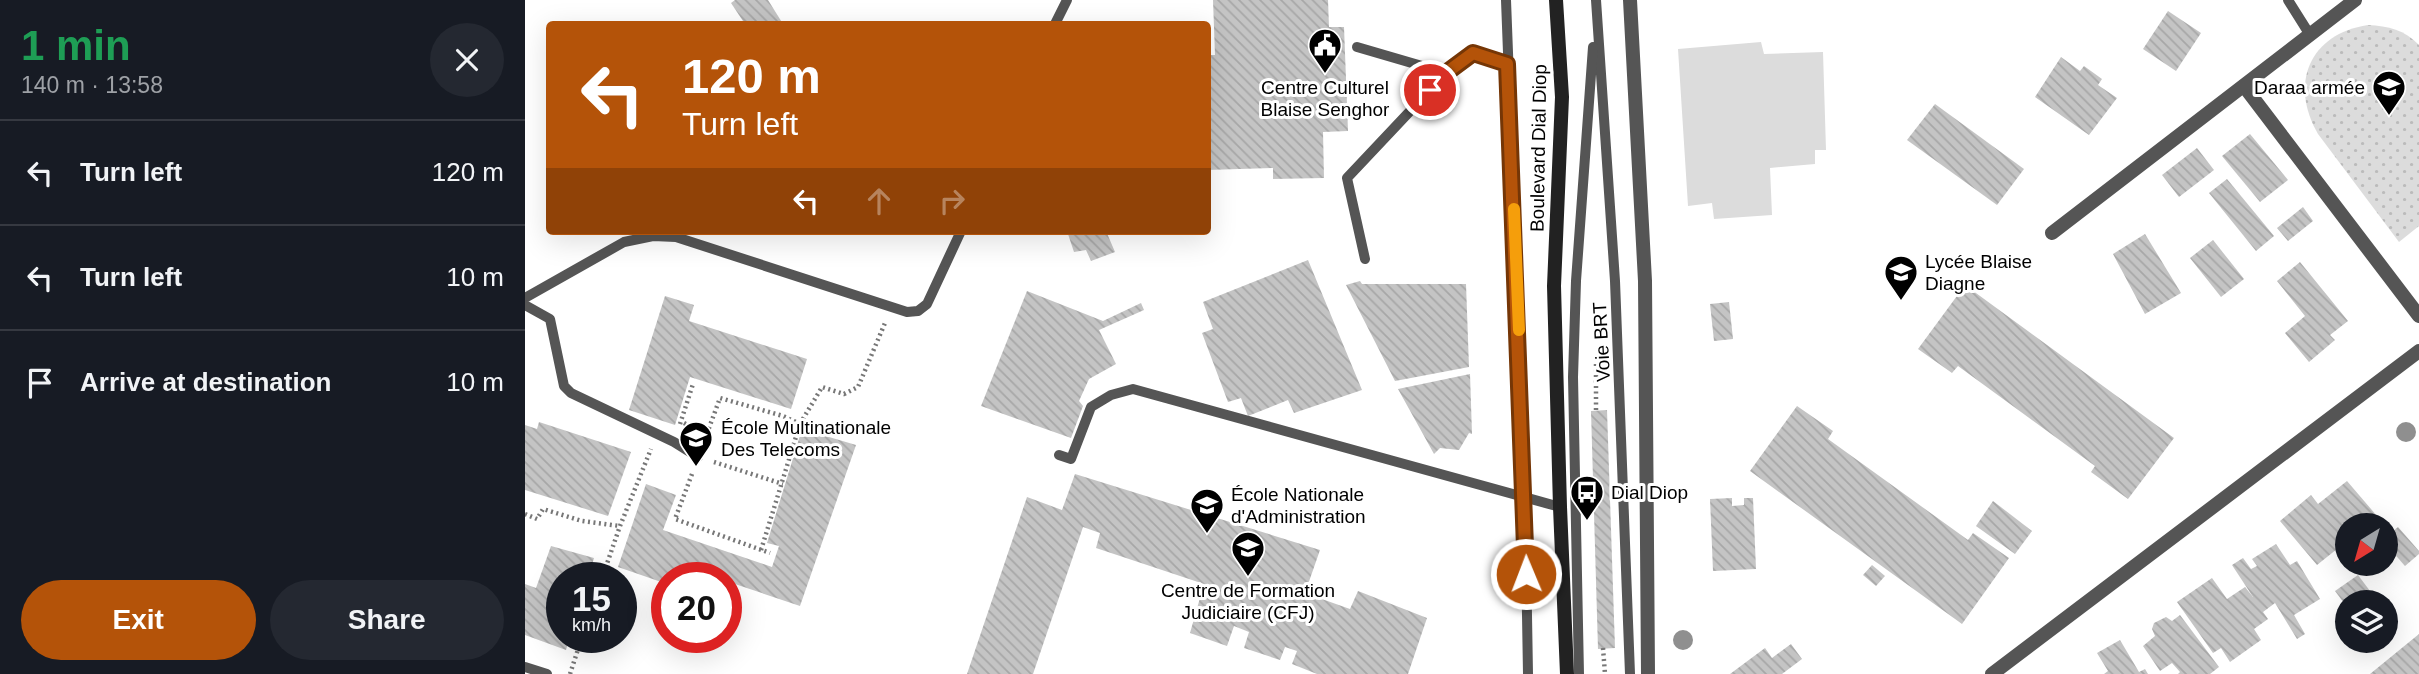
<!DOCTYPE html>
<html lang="en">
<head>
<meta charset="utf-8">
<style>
	:root { --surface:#171b24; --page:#242831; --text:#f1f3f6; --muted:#9ea1a6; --line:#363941; --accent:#b45309 }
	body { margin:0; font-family:Arial,sans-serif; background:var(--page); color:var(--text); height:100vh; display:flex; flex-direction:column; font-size:26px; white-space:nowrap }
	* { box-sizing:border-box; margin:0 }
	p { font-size:23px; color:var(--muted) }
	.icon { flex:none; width:38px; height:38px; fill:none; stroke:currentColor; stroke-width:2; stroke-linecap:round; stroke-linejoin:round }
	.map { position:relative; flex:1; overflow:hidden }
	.panel { display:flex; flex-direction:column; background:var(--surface); width:525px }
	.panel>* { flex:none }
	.banner { position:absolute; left:21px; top:21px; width:665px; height:214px; border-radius:7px; box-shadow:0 7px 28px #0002; background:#b45309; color:#fff; overflow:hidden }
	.needle { width:46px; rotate:217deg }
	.controls { position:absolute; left:1810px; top:513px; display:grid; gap:14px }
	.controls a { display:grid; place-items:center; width:63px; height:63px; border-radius:50%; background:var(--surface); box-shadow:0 7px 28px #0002; font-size:35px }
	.speed { position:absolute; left:21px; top:562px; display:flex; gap:14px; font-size:35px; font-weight:700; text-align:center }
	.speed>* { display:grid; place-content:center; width:91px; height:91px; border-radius:50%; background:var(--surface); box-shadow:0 7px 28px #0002; line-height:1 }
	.speed small { font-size:18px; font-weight:400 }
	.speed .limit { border:10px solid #d22; background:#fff; color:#111 }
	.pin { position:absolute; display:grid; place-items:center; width:60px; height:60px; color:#fff; margin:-30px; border:4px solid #fff; border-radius:50%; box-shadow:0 2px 7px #0007 }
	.me { position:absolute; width:77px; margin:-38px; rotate:359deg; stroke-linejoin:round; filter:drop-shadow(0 0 5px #0008) }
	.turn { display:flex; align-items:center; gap:24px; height:147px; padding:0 21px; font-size:32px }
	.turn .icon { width:91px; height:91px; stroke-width:2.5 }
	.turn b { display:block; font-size:49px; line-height:60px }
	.lanes { display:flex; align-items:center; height:66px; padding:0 21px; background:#0003; justify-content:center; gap:35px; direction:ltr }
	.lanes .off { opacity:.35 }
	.round { display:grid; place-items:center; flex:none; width:74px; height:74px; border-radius:37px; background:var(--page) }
	.overview { display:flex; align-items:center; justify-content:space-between; height:119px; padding:0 21px }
	h1 { font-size:42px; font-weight:700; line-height:52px; color:#1e9e55 }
	.action { display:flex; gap:14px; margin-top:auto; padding:14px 21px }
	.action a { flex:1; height:80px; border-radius:42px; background:var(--accent); color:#fff; font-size:28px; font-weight:700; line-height:80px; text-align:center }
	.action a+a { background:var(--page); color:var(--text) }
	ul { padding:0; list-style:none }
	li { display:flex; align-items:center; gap:21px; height:105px; padding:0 21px; border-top:2px solid var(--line) }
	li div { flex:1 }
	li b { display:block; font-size:26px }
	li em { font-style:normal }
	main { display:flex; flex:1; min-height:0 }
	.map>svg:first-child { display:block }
	.green { fill:#dcdcdc }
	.park { fill:url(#park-dots) }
	.building { fill:url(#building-back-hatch) }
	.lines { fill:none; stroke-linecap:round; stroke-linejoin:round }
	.path { stroke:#777; stroke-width:4.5; stroke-dasharray:2 3.5; stroke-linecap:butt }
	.service { stroke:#555; stroke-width:10 }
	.minor { stroke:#555; stroke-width:14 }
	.tertiary { stroke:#555; stroke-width:14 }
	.secondary { stroke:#222; stroke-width:14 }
	.tree { fill:#8f8f8f }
	.route-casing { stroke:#753606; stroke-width:18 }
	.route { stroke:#b45309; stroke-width:12 }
	.slow { stroke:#f59e0b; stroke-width:12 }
	.labels { text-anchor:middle; stroke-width:6; stroke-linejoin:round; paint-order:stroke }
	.poi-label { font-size:19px; fill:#000; stroke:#fff; text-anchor:start }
	.street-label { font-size:19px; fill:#000; stroke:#fff }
</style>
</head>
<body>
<main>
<section class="panel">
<div class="overview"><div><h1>1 min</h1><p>140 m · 13:58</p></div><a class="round"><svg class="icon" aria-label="close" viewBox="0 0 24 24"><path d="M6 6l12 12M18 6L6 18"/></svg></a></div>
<ul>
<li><svg class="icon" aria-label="left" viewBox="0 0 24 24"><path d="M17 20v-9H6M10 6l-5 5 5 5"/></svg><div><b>Turn left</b></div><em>120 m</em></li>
<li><svg class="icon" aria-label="left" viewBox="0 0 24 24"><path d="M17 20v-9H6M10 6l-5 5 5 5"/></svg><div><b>Turn left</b></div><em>10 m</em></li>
<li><svg class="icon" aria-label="arrive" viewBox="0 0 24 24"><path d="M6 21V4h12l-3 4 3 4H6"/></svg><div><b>Arrive at destination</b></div><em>10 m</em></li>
</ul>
<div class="action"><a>Exit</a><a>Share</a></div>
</section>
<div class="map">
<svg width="1894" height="674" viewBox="0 0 1894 674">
	<defs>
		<pattern id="park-dots" width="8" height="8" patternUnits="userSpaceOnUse" patternTransform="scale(1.75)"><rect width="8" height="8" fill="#dcdcdc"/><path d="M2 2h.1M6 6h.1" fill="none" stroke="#bbb" stroke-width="1.8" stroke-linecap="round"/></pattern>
		<pattern id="building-back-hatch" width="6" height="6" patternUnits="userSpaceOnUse" patternTransform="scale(1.75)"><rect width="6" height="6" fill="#c4c4c4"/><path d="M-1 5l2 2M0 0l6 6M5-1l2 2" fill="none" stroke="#a7a7a7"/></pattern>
	</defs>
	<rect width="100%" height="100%" fill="#fff"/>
	<path class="green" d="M1236 42 1239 54 1298 52 1301 150H1290V164L1245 168 1247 215 1189 219 1187 203 1163 206 1153 49Z"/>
	<path class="park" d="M1843 25C1863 26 1880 30 1894 45V226L1874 242 1793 134C1764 84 1784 34 1843 25Z"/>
	<g class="building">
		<path d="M210 0H243L258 24H220L206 3Z"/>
		<path d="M688 0H803L804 27H819L823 131 798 132 799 178 748 179V168L682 170V55H690Z"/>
		<path d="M1643 11 1676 33 1651 71 1618 49Z"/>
		<path d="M1536 57 1555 71 1559 66 1577 79 1573 85 1592 98 1564 135 1510 97Z"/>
		<path d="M1410 104 1499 169 1472 205 1382 140Z"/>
		<path d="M1725 134 1763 180 1735 202 1697 156Z"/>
		<path d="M1672 148 1689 170 1654 197 1637 175Z"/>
		<path d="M1702 179 1749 236 1731 251 1684 193Z"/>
		<path d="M1778 207 1788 221 1763 241 1752 228Z"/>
		<path d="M542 231H581L590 252 566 261 561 250 549 252Z"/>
		<path d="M1620 234 1656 293 1620 314 1588 254Z"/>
		<path d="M1688 240 1719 279 1696 297 1665 258Z"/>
		<path d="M783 260 837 390 769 413 763 400 723 416 716 398 703 402 677 333 688 329 678 302Z"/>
		<path d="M1775 262 1823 321 1805 335 1810 340 1784 362 1760 333 1780 316 1752 281Z"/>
		<path d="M835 281 837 284H941L944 367 870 381 821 285Z"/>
		<path d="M1440 285 1649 438 1603 499 1566 472 1570 466 1433 366 1427 373 1393 349Z"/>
		<path d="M502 291 578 321 616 303 619 310 574 330 591 364 564 379 554 401 558 406 546 438 456 406Z"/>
		<path d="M140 296 169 305 164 321 282 359 266 409 165 377 150 425 104 410Z"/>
		<path d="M1204 302 1208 339 1189 341 1185 304Z"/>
		<path d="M945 374 947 434 944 433 934 450 915 448 909 454 873 389Z"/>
		<path d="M1272 406 1308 431 1303 439 1443 540 1448 533 1484 558 1437 624 1225 471Z"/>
		<path d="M1082 410 1090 648 1073 649 1066 411Z"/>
		<path d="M14 422 106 452 83 516 0 490V425L12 429Z"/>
		<path d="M277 429 331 445 275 606 201 581V578H190L180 574 179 578H142V584L93 567 121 484 151 495 138 530 247 567 254 546 242 543Z"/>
		<path d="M550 474 795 550 780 593 825 609 833 591 902 618 883 674H792L767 664 772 651 760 647 755 660 719 648 724 632 709 626 702 646 665 633 679 584 571 548 575 533 558 527 508 674H442L502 497 537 510Z"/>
		<path d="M1822 481 1852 516 1841 525H1822V541L1792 565 1755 521 1786 495 1793 504Z"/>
		<path d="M1207 498V506L1219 505V498H1228L1231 569 1188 571 1185 499Z"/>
		<path d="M1468 501 1507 531 1490 554 1451 526Z"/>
		<path d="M1873 527 1894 551V554L1880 566 1860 543V538Z"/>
		<path d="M1751 544 1765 565 1772 561 1795 599 1769 615 1780 634 1772 639 1750 603 1738 612 1743 619 1729 629 1736 640 1705 662 1696 648 1688 653 1652 602 1687 578 1702 599 1720 587 1728 597 1707 565 1718 558 1726 569 1732 566 1727 559Z"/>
		<path d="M26 546 69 558 63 578H37V637H45L41 650 0 635V584L11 588Z"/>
		<path d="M1347 565 1360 576 1351 586 1338 575Z"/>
		<path d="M1833 575 1848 595 1838 602H1822V607L1810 591Z"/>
		<path d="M1655 615 1694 667 1685 674H1653L1655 672 1647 663 1635 671 1618 646 1630 636 1627 629 1629 623 1641 617 1647 621Z"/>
		<path d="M1894 634V674H1845Z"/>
		<path d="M1595 640 1614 672 1620 669 1623 674H1579L1583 671 1572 653Z"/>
		<path d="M1266 644 1277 659 1257 674H1205L1240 648 1247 658Z"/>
	</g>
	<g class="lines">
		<g class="path">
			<path d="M1071 410V358"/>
			<path d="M159 423 182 435"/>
			<path d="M155 424 168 384"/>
			<path d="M180 439 195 398 258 416 275 424"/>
			<path d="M189 462 258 484"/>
			<path d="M167 474 150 519 245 553"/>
			<path d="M0 514 12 519 18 509 57 521 95 526"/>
			<path d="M236 550 275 424 297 387 319 394 333 387 360 323"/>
			<path d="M77 578 95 526 126 449"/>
			<path d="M1078 648 1080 674"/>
			<path d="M45 674 57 637"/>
		</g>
		<g class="service">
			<path d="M981 0 1000 498 1003 674"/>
			<path d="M1071 0 1090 281 1105 674"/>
			<path d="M1763 0 1785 35"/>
			<path d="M530 24 542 0"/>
			<path d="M832 47 921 73"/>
			<path d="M840 259 822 178 921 73 948 53 982 64"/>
			<path d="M0 298 99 242 128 236 151 237 382 312 393 311 402 304 436 231"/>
			<path d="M0 305 25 319 39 386 46 393 149 442 173 457"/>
			<path d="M534 455 546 459 566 407 586 395 608 389 1035 507"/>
			<path d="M0 667 22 674"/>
			<path d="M1054 674 1048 377 1051 281 1068 47"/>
		</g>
		<g class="minor">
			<path d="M1719 86 1894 316"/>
			<path d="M1527 233 1830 0"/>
			<path d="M1467 674 1894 351"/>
		</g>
		<path class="tertiary" d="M1105 0 1120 281 1123 674"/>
		<path class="secondary" d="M1031 0 1037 97 1029 286 1035 507 1042 674"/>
	</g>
	<g class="tree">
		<circle cx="1881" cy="432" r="10"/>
		<circle cx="1158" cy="640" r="10"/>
	</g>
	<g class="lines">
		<defs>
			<path id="route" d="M905 90 921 73 948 53 982 64 1001 574"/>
		</defs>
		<use href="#route" class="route-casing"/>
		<use href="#route" class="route"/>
		<path class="slow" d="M989 209 994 330"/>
	</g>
	<defs>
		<symbol id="civic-pin" viewBox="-11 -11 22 30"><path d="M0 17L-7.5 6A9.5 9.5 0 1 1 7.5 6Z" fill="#000" stroke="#fff"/><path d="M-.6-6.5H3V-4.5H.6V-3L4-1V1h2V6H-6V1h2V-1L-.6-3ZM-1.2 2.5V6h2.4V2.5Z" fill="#fff"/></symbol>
		<symbol id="school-pin" viewBox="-11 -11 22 30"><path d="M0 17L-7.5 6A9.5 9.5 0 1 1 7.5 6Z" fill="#000" stroke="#fff"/><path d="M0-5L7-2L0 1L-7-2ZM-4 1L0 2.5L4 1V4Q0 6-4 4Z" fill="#fff"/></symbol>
		<symbol id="university-pin" viewBox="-11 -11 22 30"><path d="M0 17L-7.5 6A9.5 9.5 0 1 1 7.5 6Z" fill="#000" stroke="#fff"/><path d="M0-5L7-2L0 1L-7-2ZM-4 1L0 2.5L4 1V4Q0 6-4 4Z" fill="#fff"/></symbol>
		<symbol id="bus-pin" viewBox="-11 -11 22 30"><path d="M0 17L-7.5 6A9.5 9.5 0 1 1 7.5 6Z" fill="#000" stroke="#fff"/><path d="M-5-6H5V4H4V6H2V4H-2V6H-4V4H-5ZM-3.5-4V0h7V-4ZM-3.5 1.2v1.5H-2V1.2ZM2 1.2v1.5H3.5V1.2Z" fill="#fff"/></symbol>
	</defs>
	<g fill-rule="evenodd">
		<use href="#civic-pin" x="781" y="26" width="38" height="52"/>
		<use href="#school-pin" x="1845" y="68" width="38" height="52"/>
		<use href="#school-pin" x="1357" y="253" width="38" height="52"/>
		<use href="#university-pin" x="152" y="419" width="38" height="52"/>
		<use href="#bus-pin" x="1043" y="473" width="38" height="52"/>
		<use href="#university-pin" x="663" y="486" width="38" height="52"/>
		<use href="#university-pin" x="704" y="529" width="38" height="52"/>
	</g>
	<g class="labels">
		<g class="poi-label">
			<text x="800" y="94" text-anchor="middle">Centre Culturel<tspan x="800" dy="22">Blaise Senghor</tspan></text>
			<text x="1840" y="94" text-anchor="end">Daraa armée</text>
			<text x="1400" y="268">Lycée Blaise<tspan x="1400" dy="22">Diagne</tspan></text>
			<text x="196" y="434">École Multinationale<tspan x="196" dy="22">Des Telecoms</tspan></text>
			<text x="1086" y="499">Dial Diop</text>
			<text x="706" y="501">École Nationale<tspan x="706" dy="22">d'Administration</tspan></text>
			<text x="723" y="597" text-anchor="middle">Centre de Formation<tspan x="723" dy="22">Judiciaire (CFJ)</tspan></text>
		</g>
		<g class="street-label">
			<text transform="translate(1013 148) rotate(-89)" y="7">Boulevard Dial Diop</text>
			<text transform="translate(1076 342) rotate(-93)" y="7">Voie BRT</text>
		</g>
	</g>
</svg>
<div class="controls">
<a><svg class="needle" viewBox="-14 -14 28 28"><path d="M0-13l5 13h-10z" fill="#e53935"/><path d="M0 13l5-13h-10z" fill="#9ea1a6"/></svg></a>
<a><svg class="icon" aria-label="layers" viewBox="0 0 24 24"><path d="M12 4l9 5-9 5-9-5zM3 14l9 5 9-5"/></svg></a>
</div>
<div class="speed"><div>15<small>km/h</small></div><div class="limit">20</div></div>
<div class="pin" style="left:905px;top:90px;background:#d93025"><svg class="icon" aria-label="arrive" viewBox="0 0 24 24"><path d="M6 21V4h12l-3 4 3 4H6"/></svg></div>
<svg class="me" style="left:1001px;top:574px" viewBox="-20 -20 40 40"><circle r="17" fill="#b45309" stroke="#fff" stroke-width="3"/><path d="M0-11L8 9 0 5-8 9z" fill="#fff"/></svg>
<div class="banner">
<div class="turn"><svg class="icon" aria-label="left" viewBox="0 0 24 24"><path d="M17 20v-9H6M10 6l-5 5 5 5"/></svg><div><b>120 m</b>Turn left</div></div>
<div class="lanes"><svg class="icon" aria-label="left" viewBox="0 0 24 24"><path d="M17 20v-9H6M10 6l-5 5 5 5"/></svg><svg class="icon off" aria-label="ahead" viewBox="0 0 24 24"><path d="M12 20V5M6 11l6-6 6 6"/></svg><svg class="icon off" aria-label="right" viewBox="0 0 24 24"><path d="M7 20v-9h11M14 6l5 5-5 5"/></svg></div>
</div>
</div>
</main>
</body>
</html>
